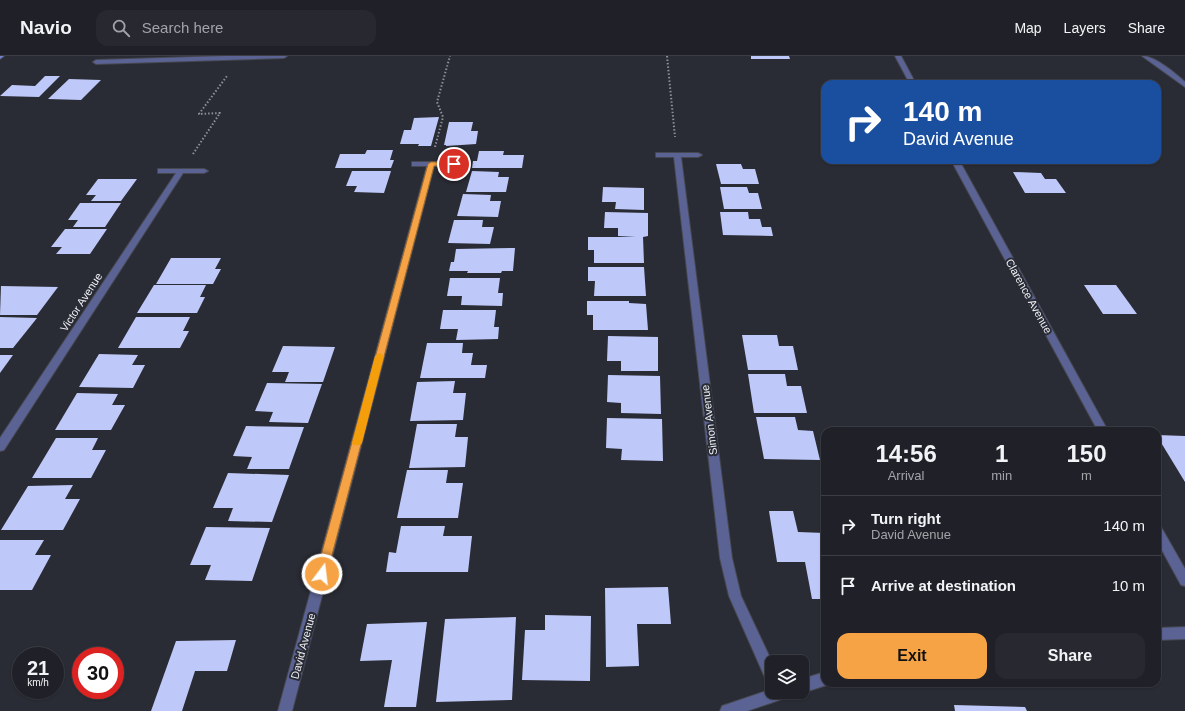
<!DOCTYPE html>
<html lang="en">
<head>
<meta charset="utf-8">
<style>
	:root { --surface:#202128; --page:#282930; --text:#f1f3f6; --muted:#a2a3a8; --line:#3d3e45; --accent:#f5a345 }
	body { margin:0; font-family:Helvetica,sans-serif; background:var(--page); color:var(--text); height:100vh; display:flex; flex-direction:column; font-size:15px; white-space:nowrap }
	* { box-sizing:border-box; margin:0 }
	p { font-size:13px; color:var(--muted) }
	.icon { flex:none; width:22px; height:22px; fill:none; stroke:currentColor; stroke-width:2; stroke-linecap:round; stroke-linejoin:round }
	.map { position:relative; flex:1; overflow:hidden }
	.details { position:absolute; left:821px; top:371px; width:340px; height:260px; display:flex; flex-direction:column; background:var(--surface); border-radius:12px; box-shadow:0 1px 3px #0004,0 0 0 1px var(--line) }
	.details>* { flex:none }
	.top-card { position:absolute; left:821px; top:24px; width:340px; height:84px; border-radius:12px; box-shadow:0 1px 3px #0004,0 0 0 1px var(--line); background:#1a4fa0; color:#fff; overflow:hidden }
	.fabs { position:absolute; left:765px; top:599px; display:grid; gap:8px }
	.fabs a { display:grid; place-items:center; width:44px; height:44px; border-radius:8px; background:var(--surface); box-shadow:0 1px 3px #0004,0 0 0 1px var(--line); font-size:20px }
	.speed { position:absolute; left:12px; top:591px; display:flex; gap:8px; font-size:20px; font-weight:700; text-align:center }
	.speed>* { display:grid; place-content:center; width:52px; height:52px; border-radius:50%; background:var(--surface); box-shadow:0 1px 3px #0004,0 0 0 1px var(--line); line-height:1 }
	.speed small { font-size:10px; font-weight:400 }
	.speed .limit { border:6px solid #d22; background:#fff; color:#111 }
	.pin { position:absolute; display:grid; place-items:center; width:34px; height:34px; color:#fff; margin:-17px; border:2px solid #fff; border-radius:50%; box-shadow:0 1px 4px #0007 }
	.me { position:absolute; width:44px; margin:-22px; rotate:15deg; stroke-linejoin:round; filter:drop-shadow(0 0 3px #0008) }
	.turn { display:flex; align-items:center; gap:14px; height:84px; padding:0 16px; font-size:18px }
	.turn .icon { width:52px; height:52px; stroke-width:2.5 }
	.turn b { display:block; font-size:28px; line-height:34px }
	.eta { display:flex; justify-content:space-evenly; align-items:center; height:68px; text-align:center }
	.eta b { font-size:24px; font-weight:600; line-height:28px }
	.action { display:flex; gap:8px; margin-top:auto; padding:8px 16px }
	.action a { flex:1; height:46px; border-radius:12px; background:var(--accent); color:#111; font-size:16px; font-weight:600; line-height:46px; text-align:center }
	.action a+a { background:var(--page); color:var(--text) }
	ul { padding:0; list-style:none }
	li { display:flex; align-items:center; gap:12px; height:60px; padding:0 16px; border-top:1px solid var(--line) }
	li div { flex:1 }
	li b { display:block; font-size:15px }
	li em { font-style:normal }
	header { display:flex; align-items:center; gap:24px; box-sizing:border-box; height:56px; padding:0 20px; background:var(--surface); border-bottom:1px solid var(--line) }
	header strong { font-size:19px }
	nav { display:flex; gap:22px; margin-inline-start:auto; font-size:14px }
	.search { width:280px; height:36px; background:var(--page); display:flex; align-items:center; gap:10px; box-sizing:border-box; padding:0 14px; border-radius:12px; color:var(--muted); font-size:15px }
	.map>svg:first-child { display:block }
	.building { fill:#bfc9f9 }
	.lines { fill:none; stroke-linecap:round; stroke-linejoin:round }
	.street-casing { stroke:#464850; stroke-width:2 }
	.secondary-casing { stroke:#464850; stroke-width:2 }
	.path { stroke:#8f9098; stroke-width:2; stroke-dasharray:1.5 2; stroke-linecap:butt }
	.street { fill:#5b6394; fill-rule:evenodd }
	.secondary { fill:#7581cf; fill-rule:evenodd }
	.route { fill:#f5a345; stroke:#9f6a2d }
	.slow { fill:#f59e0b }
	.labels { text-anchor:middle; stroke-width:4; stroke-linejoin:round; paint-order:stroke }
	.street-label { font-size:11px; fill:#f0f1f7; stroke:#2a2c35 }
</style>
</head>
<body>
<header>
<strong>Navio</strong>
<div class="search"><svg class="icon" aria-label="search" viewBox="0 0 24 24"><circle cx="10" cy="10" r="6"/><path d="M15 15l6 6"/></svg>Search here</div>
<nav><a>Map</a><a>Layers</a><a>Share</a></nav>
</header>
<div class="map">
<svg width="1185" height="655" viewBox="0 0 1185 655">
	<rect width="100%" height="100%" fill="#2a2c35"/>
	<g class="building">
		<path d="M751 0H789L790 3H751Z"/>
		<path d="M45 20H60L39 41 0 40 12 29 35 30Z"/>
		<path d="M69 23 101 24 81 44 48 43Z"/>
		<path d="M439 61 431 90H418L419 88H400L404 74H411L414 62Z"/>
		<path d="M449 66H473L471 75H478L476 88 446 90V89H444Z"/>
		<path d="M367 94H393L390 104H394L391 112H335L340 98H365Z"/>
		<path d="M479 95H504L503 99H524L522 112H472L473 105H477Z"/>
		<path d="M716 108H741L743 113H755L759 128H721Z"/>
		<path d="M352 115H391L384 137 354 136 357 130H346Z"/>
		<path d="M472 115 499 116 498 121H509L506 136H466Z"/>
		<path d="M1013 116 1041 117 1045 123H1056L1066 137H1025Z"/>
		<path d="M98 123H137L121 145H91L96 139H86Z"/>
		<path d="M603 131 644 132V154L615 153 616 146H602Z"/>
		<path d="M720 131H747L749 137H758L762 153H724Z"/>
		<path d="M463 138 491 139 490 145H501L498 161 457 160Z"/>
		<path d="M80 147H121L105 171H73L78 164H68Z"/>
		<path d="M605 156 648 157V180L643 181 644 207H594V194H588V181H636L618 180V172H604Z"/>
		<path d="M720 156H748L749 163H760L762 171H771L773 180 723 179Z"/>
		<path d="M454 164H483L482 171H494L490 188 448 187Z"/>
		<path d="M65 173H107L90 198H56L62 191H51Z"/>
		<path d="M515 192 513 215H502L501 217H467L468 215H449L451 206H454L456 193Z"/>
		<path d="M171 202H221L215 213H221L213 228H156Z"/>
		<path d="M588 211H644L646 240H594L595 225H588Z"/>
		<path d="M450 222H500L498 237H503L502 250 461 249 462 240H447Z"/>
		<path d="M154 229H206L200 241H205L197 257H137Z"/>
		<path d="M1084 229H1116L1137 258H1103Z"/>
		<path d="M1 230 58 231 37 259H0Z"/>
		<path d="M587 245H629V247L646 248 648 274H593V259H587Z"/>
		<path d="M443 254H496L494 271H499L498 283 456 284 458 273H440Z"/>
		<path d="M0 261 37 262 13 292H0Z"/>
		<path d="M136 261H190L183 275H189L180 292H118Z"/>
		<path d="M742 279H777L779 290H793L798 314H748Z"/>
		<path d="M608 280 658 281V315H621V305H607Z"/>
		<path d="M427 287H463L462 297H473L471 309H487L485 322H420Z"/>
		<path d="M283 290 335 291 323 326H285L289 316H272Z"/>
		<path d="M99 298 138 299 132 309H145L133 332 79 331Z"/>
		<path d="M0 299H13L0 317Z"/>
		<path d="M748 318H785L787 330H801L807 357H754Z"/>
		<path d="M608 319 660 320 661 358 621 357V347L607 346Z"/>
		<path d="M455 325 453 337H466L463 364 410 365 417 326Z"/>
		<path d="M267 327 322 328 308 367 269 366 273 356 255 355Z"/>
		<path d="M77 337 118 338 112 349H125L111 374H55Z"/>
		<path d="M756 361H795L798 374 813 375 820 404 764 403Z"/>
		<path d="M607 362 662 363 663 405 621 404 622 393 606 392Z"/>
		<path d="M417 368H457L455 381H468L465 411 409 412Z"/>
		<path d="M246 370 304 371 289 413H247L252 401 233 400Z"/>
		<path d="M1157 379 1185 380V426L1157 380Z"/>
		<path d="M56 382H98L92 394H106L91 422H32Z"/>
		<path d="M407 414H448L446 427H463L458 462H397Z"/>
		<path d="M228 417 289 419 272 466 228 465 233 452H213Z"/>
		<path d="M73 429 65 443H80L63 474H1L28 430Z"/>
		<path d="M769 455H793L798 476 825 477V543H812L805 506H777Z"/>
		<path d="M401 470H445L443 480H472L468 516H386L389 496 396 497Z"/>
		<path d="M206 471 270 472 252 525 205 524 211 509H190Z"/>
		<path d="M0 484H44L35 499H51L32 534H0Z"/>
		<path d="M668 531 671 568H637L639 610 606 611 605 532Z"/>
		<path d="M545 559 591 560 590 625 522 624 525 574H545Z"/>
		<path d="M516 561 512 644 436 646 445 563Z"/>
		<path d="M427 566 416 651H384L392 604 360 605 367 568Z"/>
		<path d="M236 584 227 615H195L182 655H151L176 585Z"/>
		<path d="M954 649 1025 651 1027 655H955Z"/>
	</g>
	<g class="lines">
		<defs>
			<g id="street">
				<path d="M226 0H287L284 2 96 8 93 6 96 4Z"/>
				<path d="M895 0H901L916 28H910Z"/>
				<path d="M1142 0C1155 0 1175 17 1185 26V31Z"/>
				<path d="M656 97H698L702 99 698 101H681L732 502 741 540 772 606V628L767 626 729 540 720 502 674 101H656Z"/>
				<path d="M951 104H959L1108 375H1098Z"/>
				<path d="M412 106H454L458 108 454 110H434L292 655H278L427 110H412Z"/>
				<path d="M158 113H204L208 115 204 117H183L4 394 0 395V382L176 117H158Z"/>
				<path d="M1157 469 1161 471 1185 513V530L1181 529 1157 485Z"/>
				<path d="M1185 571V583L1157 584V572Z"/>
				<path d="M825 616V627L830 628 802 637 800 636H802V623Z"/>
				<path d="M772 633V636H790L788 641 747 655H720L722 650Z"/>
			</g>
			<path id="secondary" d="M0 0H4L0 3Z"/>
		</defs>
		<use href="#street" class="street-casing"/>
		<use href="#secondary" class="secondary-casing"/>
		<g class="path">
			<path d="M667 0 675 81"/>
			<path d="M435 91 443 61 437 46 450 0"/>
			<path d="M193 98 220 57 199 58 227 20"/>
		</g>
		<use href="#street" class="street"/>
		<use href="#secondary" class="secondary"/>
	</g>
	<path class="route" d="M431 106H454L457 108 454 110H434L327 518 326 522 322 523 318 522 316 518 428 108Z"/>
	<path class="slow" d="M380 297 384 300 362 387 360 389H353L352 387 375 300Z"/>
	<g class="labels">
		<g class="street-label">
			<text transform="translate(1029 240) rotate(61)" y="4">Clarence Avenue</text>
			<text transform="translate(81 246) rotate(-57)" y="4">Victor Avenue</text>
			<text transform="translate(709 364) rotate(-97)" y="4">Simon Avenue</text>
			<text transform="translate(303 590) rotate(-75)" y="4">David Avenue</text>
		</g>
	</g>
</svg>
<div class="fabs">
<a><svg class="icon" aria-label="layers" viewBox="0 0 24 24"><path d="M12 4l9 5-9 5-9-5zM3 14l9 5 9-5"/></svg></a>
</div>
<div class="speed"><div>21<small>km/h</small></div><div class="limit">30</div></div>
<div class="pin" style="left:454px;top:108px;background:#d93025"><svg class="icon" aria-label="arrive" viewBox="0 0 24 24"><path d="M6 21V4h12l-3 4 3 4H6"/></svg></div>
<svg class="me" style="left:322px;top:518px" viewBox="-20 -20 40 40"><circle r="17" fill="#f5a345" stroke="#fff" stroke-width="3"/><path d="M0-11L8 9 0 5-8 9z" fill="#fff"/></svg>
<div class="top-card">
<div class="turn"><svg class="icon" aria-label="right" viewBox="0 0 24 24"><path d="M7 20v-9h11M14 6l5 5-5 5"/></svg><div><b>140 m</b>David Avenue</div></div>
</div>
<section class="details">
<div class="eta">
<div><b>14:56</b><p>Arrival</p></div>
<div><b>1</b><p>min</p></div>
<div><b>150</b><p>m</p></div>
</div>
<ul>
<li><svg class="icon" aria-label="right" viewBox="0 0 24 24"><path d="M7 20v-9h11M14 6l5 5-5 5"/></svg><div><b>Turn right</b><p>David Avenue</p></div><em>140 m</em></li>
<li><svg class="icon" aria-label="arrive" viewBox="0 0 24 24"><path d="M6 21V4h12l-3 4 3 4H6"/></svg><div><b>Arrive at destination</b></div><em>10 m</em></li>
</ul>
<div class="action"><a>Exit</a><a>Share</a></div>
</section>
</div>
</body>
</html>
